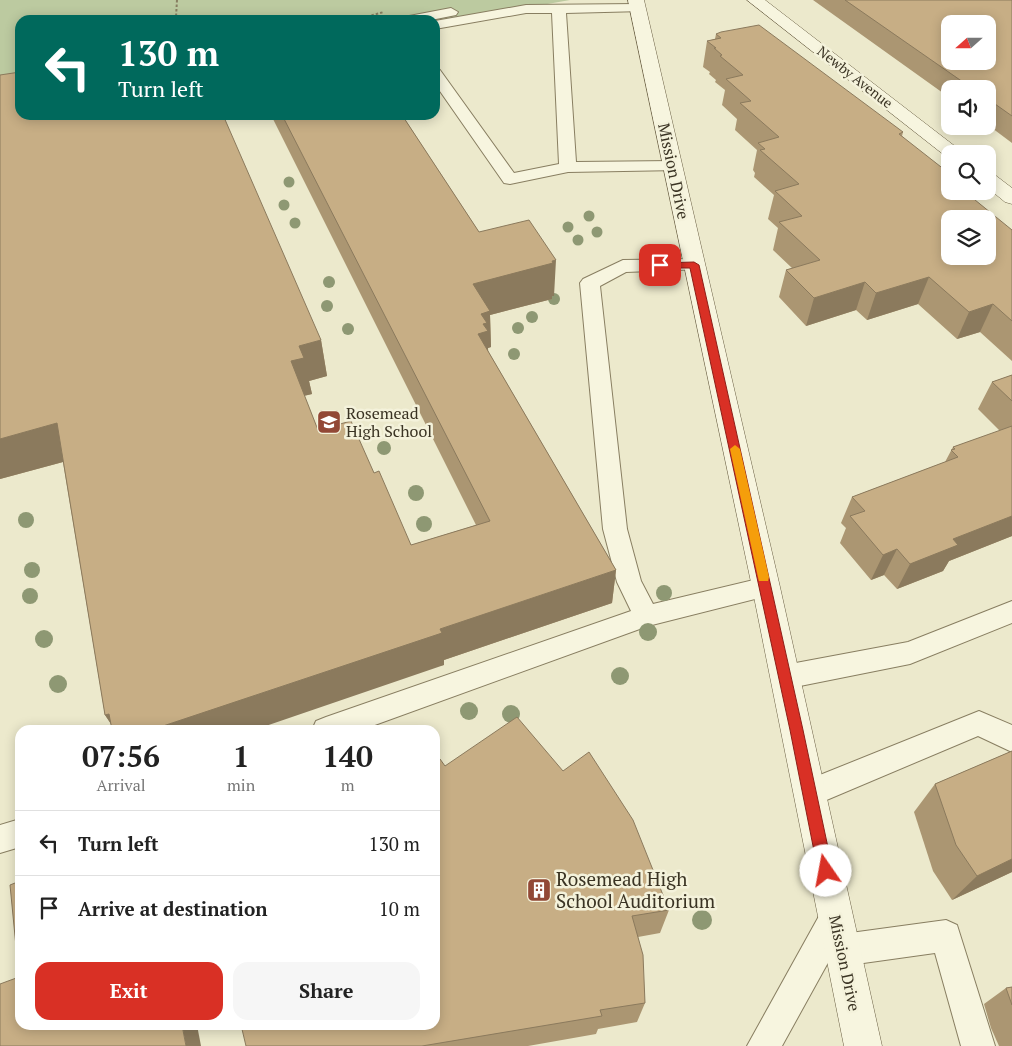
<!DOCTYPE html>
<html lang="en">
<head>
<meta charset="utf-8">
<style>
	:root { --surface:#fff; --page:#f6f6f6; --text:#222; --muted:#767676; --line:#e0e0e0; --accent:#d93025 }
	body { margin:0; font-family:"PT Serif",serif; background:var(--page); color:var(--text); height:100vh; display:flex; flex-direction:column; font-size:19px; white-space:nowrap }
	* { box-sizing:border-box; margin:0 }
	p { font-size:16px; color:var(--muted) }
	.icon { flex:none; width:28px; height:28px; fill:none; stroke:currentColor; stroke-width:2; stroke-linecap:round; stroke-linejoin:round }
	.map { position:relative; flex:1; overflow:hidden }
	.drawer { position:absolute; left:15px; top:725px; width:425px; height:305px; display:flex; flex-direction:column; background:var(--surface); border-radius:15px; box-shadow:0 2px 12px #0003 }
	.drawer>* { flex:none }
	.hud { position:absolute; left:15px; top:15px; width:425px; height:105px; border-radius:15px; box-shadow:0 2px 12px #0003; background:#00695c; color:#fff; overflow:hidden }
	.needle { width:32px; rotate:249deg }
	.fabs { position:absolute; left:941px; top:15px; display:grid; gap:10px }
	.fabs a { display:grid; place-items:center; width:55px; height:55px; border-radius:10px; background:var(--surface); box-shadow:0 2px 12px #0003; font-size:25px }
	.pin { position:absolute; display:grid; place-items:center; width:42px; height:42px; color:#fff; margin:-21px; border-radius:10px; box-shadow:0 2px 8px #0006 }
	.me { position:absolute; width:55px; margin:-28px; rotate:348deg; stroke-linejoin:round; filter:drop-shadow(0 0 4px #0008) }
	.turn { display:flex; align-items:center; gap:18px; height:105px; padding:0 20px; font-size:22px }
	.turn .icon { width:65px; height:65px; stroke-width:2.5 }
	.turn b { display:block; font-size:35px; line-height:42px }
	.eta { display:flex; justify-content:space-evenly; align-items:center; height:85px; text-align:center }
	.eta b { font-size:30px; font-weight:700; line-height:35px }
	.button { display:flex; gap:10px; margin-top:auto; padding:10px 20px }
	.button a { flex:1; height:58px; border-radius:15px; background:var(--accent); color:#fff; font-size:20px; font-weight:700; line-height:58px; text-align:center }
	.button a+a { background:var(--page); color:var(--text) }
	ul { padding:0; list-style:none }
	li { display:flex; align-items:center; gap:15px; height:65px; padding:0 20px; border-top:1px solid var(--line) }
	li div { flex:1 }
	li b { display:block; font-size:19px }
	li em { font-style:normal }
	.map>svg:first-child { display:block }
	.green { fill:#bccaa0 }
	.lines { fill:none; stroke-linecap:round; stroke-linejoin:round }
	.lane-casing { stroke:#887e61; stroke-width:2 }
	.secondary-casing { stroke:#6a5f44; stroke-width:1 }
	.path { stroke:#887e61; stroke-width:2; stroke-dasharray:2.5 2; stroke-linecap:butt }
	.lane { fill:#f7f5df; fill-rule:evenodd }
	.secondary { fill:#f7f5df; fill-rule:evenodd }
	.tree { fill:#8e9873 }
	.wall { fill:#ab9672 }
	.shaded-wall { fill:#8b7a5d }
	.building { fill:#c7ae85; stroke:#8b7a5d; fill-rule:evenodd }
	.route { fill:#d93025; stroke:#8d1f18 }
	.slow { fill:#f59e0b }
	.labels { text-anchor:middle; stroke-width:5; stroke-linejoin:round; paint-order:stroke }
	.far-street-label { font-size:14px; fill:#3a3323; stroke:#f4f2db }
	.street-label { font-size:16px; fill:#3a3323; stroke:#f4f2db }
	.poi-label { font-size:16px; fill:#3a3323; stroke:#f4f2db; text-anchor:start }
	.near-poi-label { font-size:19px; fill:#3a3323; stroke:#f4f2db; text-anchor:start }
</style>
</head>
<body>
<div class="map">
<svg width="1012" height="1046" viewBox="0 0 1012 1046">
	<rect width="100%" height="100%" fill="#ece9cc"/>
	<path class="green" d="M0 0H570L435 24V20H20V99L0 103Z"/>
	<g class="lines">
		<defs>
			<g id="lane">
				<path d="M638 4 645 8 643 11 566 13 576 162 673 161 679 162 681 166 679 170 568 172 510 184 504 183 435 84V68L440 70 514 173 559 164 552 13H526L435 29V21L526 5Z"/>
				<path d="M451 8 458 12 456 15 431 20H402L404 17Z"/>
				<path d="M694 259 701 261 703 265 701 269 626 272 600 286 627 529 641 581 653 604 766 577 775 580 778 587 775 594 648 626 361 730H312L316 721 326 717 631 611 617 582 603 529 580 283 583 279 623 260Z"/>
				<path d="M1012 601V623L910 664 785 689 776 685 772 677 776 669 785 665 908 642Z"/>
				<path d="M979 711 1012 725V752L978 736 810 807 800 803 796 793 800 783Z"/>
				<path d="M20 819V847L0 853V825Z"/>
				<path d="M835 902 846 907 851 918 843 934 946 920 957 925 995 1046H961L935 953 842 966 831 961 830 959 782 1046H747L824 907Z"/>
			</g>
			<g id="secondary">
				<path d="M628 0H644L780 587 882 1046H844L752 587Z"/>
				<path d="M747 0H765L965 154H950V159L948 158Z"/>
				<path d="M988 173 995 175 1012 188V204L1005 202 988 188Z"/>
			</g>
		</defs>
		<use href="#lane" class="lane-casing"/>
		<use href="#secondary" class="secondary-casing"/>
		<g class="path">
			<path d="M177 0 176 17 180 20"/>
			<path d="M354 20 384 12"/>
		</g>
		<use href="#lane" class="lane"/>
		<use href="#secondary" class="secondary"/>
	</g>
	<g class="tree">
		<circle cx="289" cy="182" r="5.5"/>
		<circle cx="284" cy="205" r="5.5"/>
		<circle cx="589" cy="216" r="5.5"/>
		<circle cx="295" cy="223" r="5.5"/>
		<circle cx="568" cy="227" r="5.5"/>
		<circle cx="597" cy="232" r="5.5"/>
		<circle cx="578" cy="240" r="5.5"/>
		<circle cx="329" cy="282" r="6"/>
		<circle cx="554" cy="299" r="6"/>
		<circle cx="327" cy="306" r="6"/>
		<circle cx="532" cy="317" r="6"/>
		<circle cx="518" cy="328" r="6"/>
		<circle cx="348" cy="329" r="6"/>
		<circle cx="514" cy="354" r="6"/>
		<circle cx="384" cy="448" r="7"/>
		<circle cx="416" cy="493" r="8"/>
		<circle cx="26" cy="520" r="8"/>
		<circle cx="424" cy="524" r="8"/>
		<circle cx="32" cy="570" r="8"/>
		<circle cx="664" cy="593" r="8"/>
		<circle cx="30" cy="596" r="8"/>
		<circle cx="648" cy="632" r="9"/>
		<circle cx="44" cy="639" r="9"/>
		<circle cx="620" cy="676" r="9"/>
		<circle cx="58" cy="684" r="9"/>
		<circle cx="469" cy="711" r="9"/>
		<circle cx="511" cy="714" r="9"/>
		<circle cx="702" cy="920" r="10"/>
	</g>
	<g class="wall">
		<path d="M813 0H1012V143L988 125V89H950V98Z"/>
		<path d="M716 34 903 132 902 136 950 191 1012 230V361L980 332 957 339 918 304 867 320 856 310 806 326 779 297 786 270 792 268 773 250 778 228 768 219 774 195 754 177 755 173 753 170 757 150 735 130 737 119 722 105 725 90 715 82 716 80 709 74 710 72 703 67 707 41 715 39Z"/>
		<path d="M0 75 321 340 327 376 309 381 312 394 304 396 318 430 374 473 411 545 476 525 271 115H402L479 232 554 296H552V299L490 315 491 347 488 348V351L616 570 612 603 444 660V665L111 724 105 715 63 462 0 479Z"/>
		<path d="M1012 375V536L949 561 943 571 897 589 884 575 871 580 840 543 846 528 841 523 852 497 945 462 953 447 1000 431 978 409 992 382Z"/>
		<path d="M1012 751V872L952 900 933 871 914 812 935 784Z"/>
		<path d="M445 766 669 910 660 933 638 937 645 1003 637 1022 598 1029 596 1034 528 1046H246Z"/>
		<path d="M1012 987V1046H999L991 1028 984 1004 1006 988Z"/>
	</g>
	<g class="shaded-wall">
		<path d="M556 260 554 296H552V299L490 315 491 347 488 348 489 367 479 370 473 284Z"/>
		<path d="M929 277 918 304 867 320 876 293Z"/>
		<path d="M865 282 856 310 806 326 814 298Z"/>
		<path d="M993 304 980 332 957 339 969 312Z"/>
		<path d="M321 340 327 376 309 381 312 394 298 397 291 361 299 346Z"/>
		<path d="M57 423 74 459 0 479V439Z"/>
		<path d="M1012 516V536L949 561 943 571 897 589 910 564 953 539Z"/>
		<path d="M897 549 884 575 871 580 883 555Z"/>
		<path d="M616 570 612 603 444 660V665L254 730H151L440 629Z"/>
		<path d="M109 714 115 730 105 715Z"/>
		<path d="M1012 859V872L952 900 977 876Z"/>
		<path d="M182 1025H197L201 1046H186Z"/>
	</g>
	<g class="building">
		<path d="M845 0H1012V116L988 99V89H973ZM950 24H988V61H950Z"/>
		<path d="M759 25 903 132 899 134 950 174V191H964L1012 230V321L993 304 969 312 929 277 876 293 865 282 814 298 786 270 820 260 779 222 802 216 775 191 799 184 760 150 765 149 758 143 779 137 740 103 751 101 726 79 743 75 720 56 722 55 714 48H716L707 41 721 38 716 34 721 32ZM950 219H988V256H950Z"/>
		<path d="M20 72V115H223L321 340 299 346 304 358 291 361 318 430 351 421 374 473 379 471 411 545 490 521 282 115H402L479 232 529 220 556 260 552 261 553 263 473 284 490 311 481 314 487 323 483 324 488 331 478 334 616 570 440 629 442 633 151 730H112L109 714 105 715 57 423 0 439V75Z"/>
		<path d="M1012 375V401L992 382Z"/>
		<path d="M1012 426V516L953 539 958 545 910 564 897 549 883 555 850 516 865 511 852 497 958 457 951 450 955 449 953 447Z"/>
		<path d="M517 717 563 771 589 752 633 820 669 910 632 916 643 955 645 1003 600 1010 602 1016 422 1046H246L241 1025H435V762L440 759 445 766Z"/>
		<path d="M1012 751V859L977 876 956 845 935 784Z"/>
		<path d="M20 881V1025H182L186 1046H0V984L19 977 10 885Z"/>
		<path d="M1012 987V1005L1006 988Z"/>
	</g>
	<path class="route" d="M694 262 699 265 803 730 833 871 831 876 826 878 820 876 818 871 790 730 690 268H660L656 265 660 263Z"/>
	<path class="slow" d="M735 445 740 449 769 577 768 581H759L758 577 730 449Z"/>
	<defs>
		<symbol id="school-square" viewBox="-11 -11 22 22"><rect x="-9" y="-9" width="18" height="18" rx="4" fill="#924836" stroke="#f4f2db"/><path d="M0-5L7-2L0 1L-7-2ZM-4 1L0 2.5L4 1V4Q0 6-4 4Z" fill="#fff"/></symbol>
		<symbol id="building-square" viewBox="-11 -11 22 22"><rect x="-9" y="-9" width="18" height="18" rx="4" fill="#924836" stroke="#f4f2db"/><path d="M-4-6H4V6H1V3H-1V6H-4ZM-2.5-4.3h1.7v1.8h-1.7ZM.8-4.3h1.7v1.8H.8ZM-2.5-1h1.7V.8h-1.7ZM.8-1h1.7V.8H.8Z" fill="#fff"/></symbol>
	</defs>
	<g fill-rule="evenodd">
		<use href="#school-square" x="315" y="408" width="28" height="28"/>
		<use href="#building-square" x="525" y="876" width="28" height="28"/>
	</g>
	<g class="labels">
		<g class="far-street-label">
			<text transform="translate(855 77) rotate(38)" y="5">Newby Avenue</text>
		</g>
		<g class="street-label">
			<text transform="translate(674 171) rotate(78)" y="6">Mission Drive</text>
			<text transform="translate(845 963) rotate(78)" y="6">Mission Drive</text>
		</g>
		<g class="poi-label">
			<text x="346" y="419">Rosemead<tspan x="346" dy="18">High School</tspan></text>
		</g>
		<g class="near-poi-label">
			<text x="556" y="886">Rosemead High<tspan x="556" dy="22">School Auditorium</tspan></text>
		</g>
	</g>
</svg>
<div class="fabs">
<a><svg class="needle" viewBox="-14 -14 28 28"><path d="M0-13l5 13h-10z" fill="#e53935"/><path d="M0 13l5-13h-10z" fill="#767676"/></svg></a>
<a><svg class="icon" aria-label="sound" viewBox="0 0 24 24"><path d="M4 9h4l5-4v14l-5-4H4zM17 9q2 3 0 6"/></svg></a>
<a><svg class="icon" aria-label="search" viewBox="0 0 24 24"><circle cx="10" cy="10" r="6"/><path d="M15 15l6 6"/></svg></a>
<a><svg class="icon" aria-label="layers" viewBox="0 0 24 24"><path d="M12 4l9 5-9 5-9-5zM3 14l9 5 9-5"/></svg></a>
</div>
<div class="pin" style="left:660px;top:265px;background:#d93025"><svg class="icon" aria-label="arrive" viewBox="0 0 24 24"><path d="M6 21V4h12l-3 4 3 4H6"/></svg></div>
<svg class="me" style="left:826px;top:871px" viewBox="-20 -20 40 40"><circle r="19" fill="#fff"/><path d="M0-13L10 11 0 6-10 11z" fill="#d93025"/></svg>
<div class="hud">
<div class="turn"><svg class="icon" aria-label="left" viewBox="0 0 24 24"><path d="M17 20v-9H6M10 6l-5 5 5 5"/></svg><div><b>130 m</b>Turn left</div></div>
</div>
<section class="drawer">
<div class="eta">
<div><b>07:56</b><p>Arrival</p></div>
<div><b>1</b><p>min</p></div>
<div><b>140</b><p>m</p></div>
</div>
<ul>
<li><svg class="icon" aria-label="left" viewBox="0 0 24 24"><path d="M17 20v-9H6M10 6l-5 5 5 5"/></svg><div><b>Turn left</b></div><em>130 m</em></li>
<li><svg class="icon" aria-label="arrive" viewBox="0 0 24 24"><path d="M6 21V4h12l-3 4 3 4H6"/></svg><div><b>Arrive at destination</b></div><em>10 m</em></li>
</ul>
<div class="button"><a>Exit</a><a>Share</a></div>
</section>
</div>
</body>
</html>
